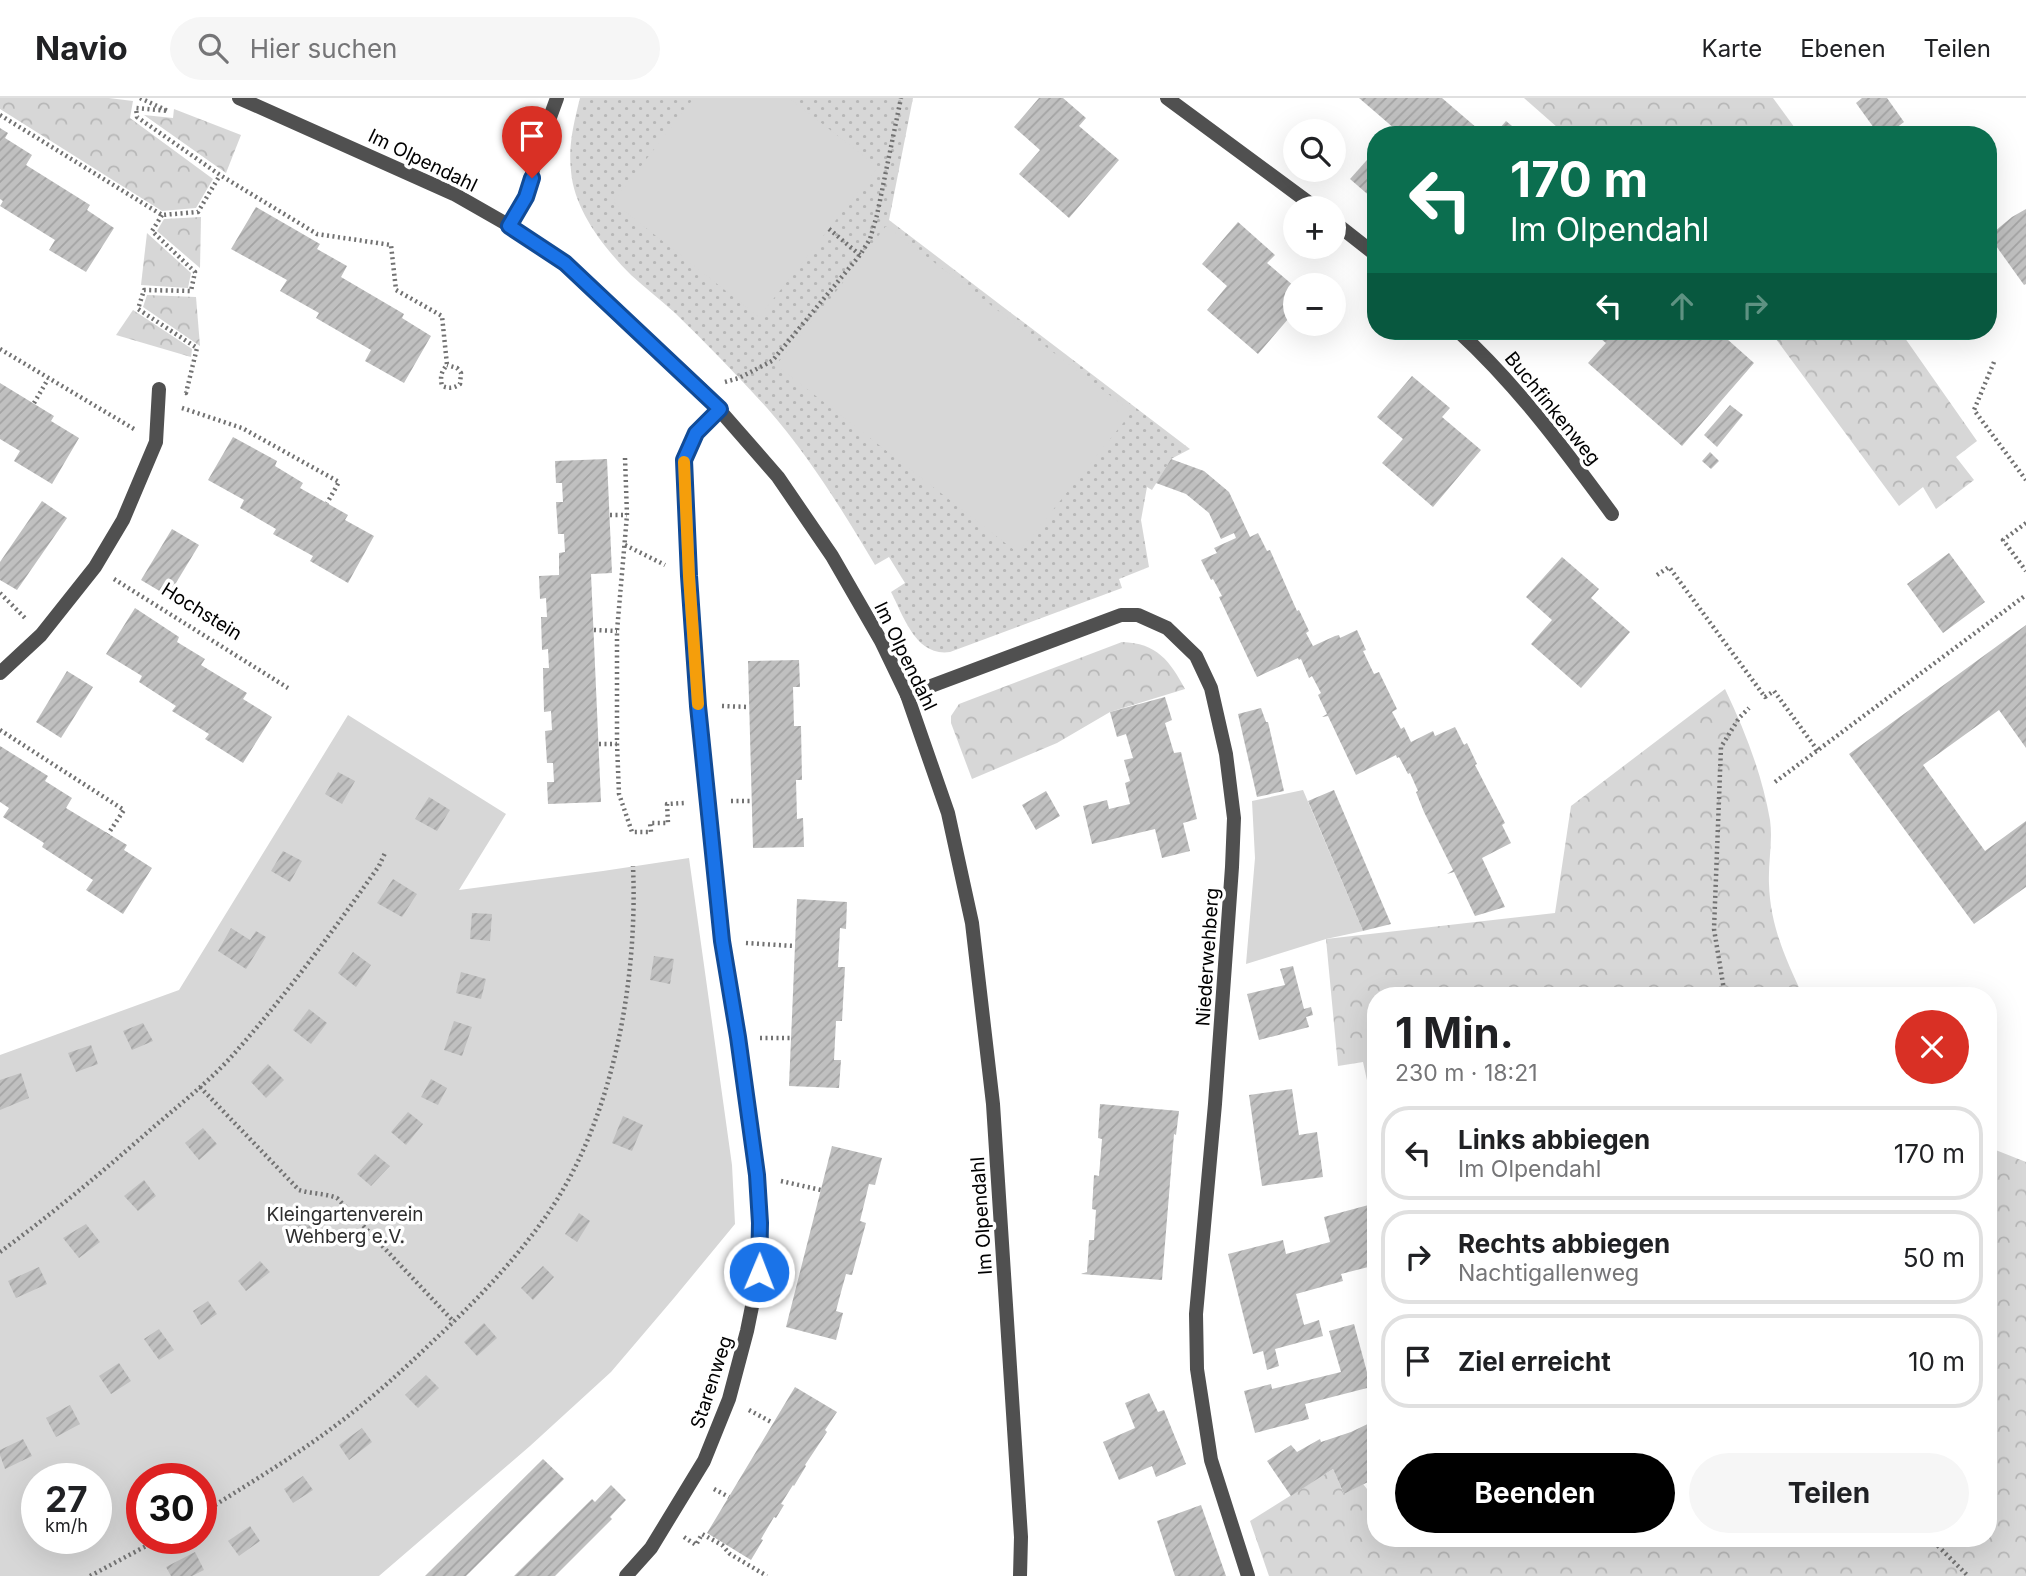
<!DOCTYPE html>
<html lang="de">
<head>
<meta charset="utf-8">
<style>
	:root { --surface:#fff; --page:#f6f6f6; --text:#202124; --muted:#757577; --line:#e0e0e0; --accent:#000 }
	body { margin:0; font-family:Inter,sans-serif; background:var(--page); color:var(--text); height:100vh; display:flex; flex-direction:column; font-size:26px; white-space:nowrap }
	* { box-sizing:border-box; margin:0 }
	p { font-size:23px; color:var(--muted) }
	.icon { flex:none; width:38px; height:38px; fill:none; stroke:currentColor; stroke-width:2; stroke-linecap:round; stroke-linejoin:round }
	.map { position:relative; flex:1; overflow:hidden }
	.side { position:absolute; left:1367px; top:889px; width:630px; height:560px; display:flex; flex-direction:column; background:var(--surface); border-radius:28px; box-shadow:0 7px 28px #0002 }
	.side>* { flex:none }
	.top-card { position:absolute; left:1367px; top:28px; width:630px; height:214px; border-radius:28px; box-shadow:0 7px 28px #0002; background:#0b6e4f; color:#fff; overflow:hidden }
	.controls { position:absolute; left:1283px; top:21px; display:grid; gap:14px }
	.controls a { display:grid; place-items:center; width:63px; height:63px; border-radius:50%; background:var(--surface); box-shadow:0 7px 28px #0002; font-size:35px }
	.speed { position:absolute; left:21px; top:1365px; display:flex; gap:14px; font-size:35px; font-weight:700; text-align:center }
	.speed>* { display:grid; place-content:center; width:91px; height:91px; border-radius:50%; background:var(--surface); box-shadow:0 7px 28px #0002; line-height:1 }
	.speed small { font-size:18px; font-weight:400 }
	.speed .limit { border:10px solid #d22; background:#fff; color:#111 }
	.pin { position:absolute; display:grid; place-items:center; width:60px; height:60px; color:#fff; margin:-72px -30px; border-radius:50% 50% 50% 0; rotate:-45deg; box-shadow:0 0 7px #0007 }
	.pin .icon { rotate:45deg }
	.me { position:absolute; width:77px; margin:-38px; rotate:1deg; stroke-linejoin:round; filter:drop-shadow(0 0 5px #0008) }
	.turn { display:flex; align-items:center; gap:24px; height:147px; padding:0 28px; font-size:32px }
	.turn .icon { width:91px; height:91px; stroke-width:2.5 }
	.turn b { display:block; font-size:49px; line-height:60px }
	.lanes { display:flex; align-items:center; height:66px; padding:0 28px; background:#0003; justify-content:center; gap:35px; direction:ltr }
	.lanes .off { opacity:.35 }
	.round { display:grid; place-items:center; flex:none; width:74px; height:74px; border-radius:37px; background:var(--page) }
	.overview { display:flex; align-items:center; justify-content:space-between; height:119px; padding:0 28px }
	h1 { font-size:42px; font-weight:700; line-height:52px }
	.primary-button { display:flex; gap:14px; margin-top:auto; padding:14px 28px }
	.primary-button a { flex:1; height:80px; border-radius:42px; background:var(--accent); color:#fff; font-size:28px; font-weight:700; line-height:80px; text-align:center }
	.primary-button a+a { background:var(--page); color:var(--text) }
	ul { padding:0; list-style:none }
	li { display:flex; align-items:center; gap:21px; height:94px; margin:0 14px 10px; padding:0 14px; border:4px solid var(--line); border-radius:28px }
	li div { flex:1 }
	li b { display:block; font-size:26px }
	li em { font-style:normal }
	header { display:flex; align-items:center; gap:42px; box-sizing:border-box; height:98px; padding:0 35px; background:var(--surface); border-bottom:2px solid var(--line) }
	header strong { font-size:33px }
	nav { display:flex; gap:38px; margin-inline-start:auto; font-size:24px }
	.search { width:490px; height:63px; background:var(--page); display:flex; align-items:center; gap:18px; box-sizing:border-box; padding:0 24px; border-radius:38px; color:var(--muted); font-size:26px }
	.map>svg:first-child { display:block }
	.grass { fill:url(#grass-dots) }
	.forest { fill:url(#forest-crowns) }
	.garden { fill:#d7d7d7; fill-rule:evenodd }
	.building { fill:url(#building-hatch) }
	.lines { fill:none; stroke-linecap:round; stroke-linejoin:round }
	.path { stroke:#727272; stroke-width:4.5; stroke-dasharray:2 3.5; stroke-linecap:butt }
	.minor { stroke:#505050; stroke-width:14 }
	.route-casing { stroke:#114b97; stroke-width:18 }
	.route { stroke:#1a73e8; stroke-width:12 }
	.slow { stroke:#f59e0b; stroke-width:12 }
	.labels { text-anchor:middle; stroke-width:7; stroke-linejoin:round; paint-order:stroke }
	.street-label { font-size:19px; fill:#000; stroke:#fff }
	.park-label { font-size:19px; fill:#2e2e2e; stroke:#fff }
</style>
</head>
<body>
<header>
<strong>Navio</strong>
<div class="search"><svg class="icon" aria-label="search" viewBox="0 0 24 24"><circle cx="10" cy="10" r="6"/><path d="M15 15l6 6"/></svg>Hier suchen</div>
<nav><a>Karte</a><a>Ebenen</a><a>Teilen</a></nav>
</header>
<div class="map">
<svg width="2026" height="1478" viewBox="0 0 2026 1478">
	<defs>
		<pattern id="grass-dots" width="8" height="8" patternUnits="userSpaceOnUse" patternTransform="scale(1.75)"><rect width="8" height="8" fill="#d7d7d7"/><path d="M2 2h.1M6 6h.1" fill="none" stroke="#b7b7b7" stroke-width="1.8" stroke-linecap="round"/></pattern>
		<pattern id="forest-crowns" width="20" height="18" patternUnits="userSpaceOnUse" patternTransform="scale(1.75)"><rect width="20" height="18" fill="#d7d7d7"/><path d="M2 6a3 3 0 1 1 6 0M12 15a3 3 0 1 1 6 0" fill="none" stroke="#b7b7b7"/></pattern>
		<pattern id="building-hatch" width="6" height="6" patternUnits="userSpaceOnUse" patternTransform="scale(1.75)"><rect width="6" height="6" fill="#c0c0c0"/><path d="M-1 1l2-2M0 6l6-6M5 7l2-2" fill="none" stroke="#a3a3a3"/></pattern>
	</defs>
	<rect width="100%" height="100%" fill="#fff"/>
	<path class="grass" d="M580 0H913L889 122 1190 351 1171 361 1152 392 1147 389 1141 422 1149 469 1119 481 1122 490 950 554C916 559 904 519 891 494L905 485 889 459 875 467C843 413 809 358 767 310 737 277 707 246 675 215 661 202 645 190 631 177 604 150 574 112 571 73 568 48 574 24 580 0Z"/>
	<g class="forest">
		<path d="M0 0H109L133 3 130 20 213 81 196 110 162 113 0 11Z"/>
		<path d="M1524 0H1773L1800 37H1566Z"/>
		<path d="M174 11 241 37 226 75 144 17 173 20Z"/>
		<path d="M201 119 200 170 157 133 164 121Z"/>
		<path d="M147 135 191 175 188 190 141 187Z"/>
		<path d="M147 197 196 199 200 248 143 209Z"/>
		<path d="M133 212 192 251 191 259 116 237Z"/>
		<path d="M1770 233H1900L1977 343 1956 359 1974 382 1936 411 1923 389 1899 408Z"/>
		<path d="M1122 544C1157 545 1170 563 1185 591L1110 614 1057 645 972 681 951 625V618L959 606Z"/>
		<path d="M1725 591C1745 633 1762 676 1770 722 1773 743 1768 765 1769 786 1770 827 1786 862 1803 898H1376L1375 1019 1363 964 1338 968 1326 841 1555 815 1571 708Z"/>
		<path d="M1988 1049 2026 1064V1478H1269L1250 1423 1333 1371 1344 1396 1363 1386 1375 1401 1376 1440H1988Z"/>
	</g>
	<g class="garden">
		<path d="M694 0H789L878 69 759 219 613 104Z"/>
		<path d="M886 128 1132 314 1018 455 776 267 835 195Z"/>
		<path d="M348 617 506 716 459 792 603 773 689 760 732 1067 735 1126 674 1200 611 1274 530 1348 379 1478H0V957L179 892ZM37 1381H96V1440H37ZM142 1381H201V1440H142Z"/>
		<path d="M1303 692 1363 833 1326 841 1246 866 1255 760 1252 703Z"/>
	</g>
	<g class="building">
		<path d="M1039 0H1063L1086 20 1079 28 1119 62 1069 120 1019 76 1040 52 1014 29Z"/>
		<path d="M1359 0H1442L1485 37H1402Z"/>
		<path d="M1862 0H1887L1904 24 1887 37H1879L1856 5Z"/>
		<path d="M1506 23 1518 33 1515 37H1494Z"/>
		<path d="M0 30 8 35 5 40 32 57 26 67 90 107 87 112 114 130 86 174 49 152 55 142 0 108 3 103 0 101Z"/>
		<path d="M1376 52V95L1372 100 1350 81Z"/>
		<path d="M256 109 320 146 317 151 347 168 341 179 404 216 402 220 431 238 404 285 365 263 371 252 316 220 319 215 280 193 287 182 231 151Z"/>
		<path d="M2026 111V186L2024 187 1989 138 2012 119Z"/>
		<path d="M1238 124 1275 157 1267 165 1295 189V213L1258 256 1207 212 1227 188 1202 166Z"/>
		<path d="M1591 233H1611L1614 236 1617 233H1718L1754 265 1682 348 1588 265 1606 245Z"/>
		<path d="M1412 278 1450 310 1442 319 1481 352 1433 409 1382 365 1403 341 1377 319Z"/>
		<path d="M0 285 54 318 51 323 79 340 52 386 14 363 20 353 0 341Z"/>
		<path d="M1730 307 1743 317 1717 349 1704 337Z"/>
		<path d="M233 339 277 363 275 368 303 385 300 390 348 417 345 422 374 438 348 485 310 463 313 458 273 436 276 431 240 410 244 402 208 382Z"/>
		<path d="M1710 354 1719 363 1711 371 1702 363Z"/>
		<path d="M607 361 612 475 591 476 601 704 548 706 547 684H554L553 665H547L545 633 552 632 551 613 544 614 543 570H549L548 551 542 552 541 519H547L546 500 540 501 539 478 559 477V455L565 454 564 436H558L556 404H563L562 385H556L555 363Z"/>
		<path d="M1171 361 1204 373 1229 394 1250 439 1258 435 1267 453 1270 452 1297 513 1299 512 1309 533 1306 535 1313 548 1335 538 1339 537 1340 540 1357 532 1366 552 1363 553 1374 576 1379 574 1397 611 1392 614 1401 631 1404 629 1411 644 1433 633 1435 638 1455 629 1464 647 1467 645 1477 666 1475 667 1505 725 1502 727 1511 745 1482 760 1505 809 1475 818 1454 774 1447 776 1453 772 1424 714 1416 694 1418 693 1410 675 1408 676 1399 659 1397 660 1396 657 1356 677 1328 618 1322 619 1327 616 1318 597 1321 595 1312 578 1309 580 1301 561 1299 562 1298 560 1257 579 1219 499 1222 498 1213 481 1211 482 1201 462 1217 455 1214 450 1236 440 1234 435 1221 441 1209 415 1186 396 1156 385Z"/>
		<path d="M42 403 67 420 17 492 0 482V464Z"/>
		<path d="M172 431 199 447 168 498 141 482Z"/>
		<path d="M1949 455 1985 504 1943 535 1907 486Z"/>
		<path d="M1562 459 1599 491 1591 500 1630 534 1581 590 1531 546 1552 522 1526 499Z"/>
		<path d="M135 510 179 539 177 544 205 561 201 567 247 595 243 601 272 619 243 665 205 641 209 636 172 613 176 608 139 584 142 578 106 556Z"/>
		<path d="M2026 527V650L1999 612 1923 667 1985 753 2026 723V789L1974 826 1849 656Z"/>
		<path d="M799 562 800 589H793L794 628H801L802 682H796L797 721 803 720 804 749 753 750 748 563Z"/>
		<path d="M67 573 93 589 61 640 36 624Z"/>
		<path d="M1165 599 1172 622 1165 625 1174 655 1181 654 1197 721 1183 725 1190 753 1162 760 1155 731 1092 746 1083 708 1107 702 1109 711 1130 706 1125 685 1130 683 1124 662 1133 660 1126 636 1117 639 1110 614Z"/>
		<path d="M1261 610 1266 624H1268L1284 693 1257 699 1238 616Z"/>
		<path d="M0 648 48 678 45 683 72 700 66 710 127 747 124 752 152 770 123 816 86 792 93 782 42 749 44 745 3 719 9 710 0 704Z"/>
		<path d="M338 674 355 683 342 706 325 696Z"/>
		<path d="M1334 692 1391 826 1363 833 1308 703Z"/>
		<path d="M1046 693 1060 718 1036 732 1022 707Z"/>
		<path d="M429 699 450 712 437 733 415 721Z"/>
		<path d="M283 753 302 763 290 784 271 773Z"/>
		<path d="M393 781 417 796 402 819 377 805Z"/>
		<path d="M797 801 847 804 846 831 840 830 839 850 838 869H845L842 923H836L834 962H841L839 990 789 988Z"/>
		<path d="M472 815 492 816 490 843 470 841Z"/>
		<path d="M231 830 250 842 256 833 266 839 246 871 218 853Z"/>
		<path d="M353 854 371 867 356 889 338 875Z"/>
		<path d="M654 858 674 861 670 886 650 882Z"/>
		<path d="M1293 868 1304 911 1311 909 1313 917 1306 919 1309 929 1259 942 1247 896 1285 887 1280 871Z"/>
		<path d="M461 874 486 881 481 901 456 895Z"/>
		<path d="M309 911 327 925 311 946 293 932Z"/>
		<path d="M454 923 472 929 462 958 444 952Z"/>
		<path d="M143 925 153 943 132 952 123 933Z"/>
		<path d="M91 947 98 966 76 974 68 955Z"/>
		<path d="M268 966 284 982 266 1000 251 984Z"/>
		<path d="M21 975 29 1000 0 1012V982Z"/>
		<path d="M431 981 447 990 438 1007 421 999Z"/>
		<path d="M1292 991 1299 1037 1317 1034 1323 1079 1262 1088 1249 997Z"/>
		<path d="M1100 1006 1179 1013 1176 1037 1174 1036 1162 1182 1081 1176 1087 1174 1089 1142H1094L1096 1112 1092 1111 1094 1077 1099 1078 1102 1041 1098 1040Z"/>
		<path d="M408 1014 423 1026 406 1047 391 1034Z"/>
		<path d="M623 1018 643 1027 632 1053 612 1045Z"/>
		<path d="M203 1030 217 1046 199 1062 185 1045Z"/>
		<path d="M832 1048 882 1060 875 1087 869 1086 860 1123 866 1125 852 1177 846 1176 841 1194 836 1213 843 1215 836 1242 786 1229Z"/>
		<path d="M375 1056 390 1068 371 1088 357 1076Z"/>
		<path d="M144 1082 156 1098 138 1113 124 1098Z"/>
		<path d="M1376 1105V1167L1341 1176 1343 1183 1296 1196 1304 1227 1319 1222 1323 1238 1275 1251 1279 1268 1267 1272 1263 1253 1253 1256 1228 1156 1283 1142 1286 1156 1330 1144 1324 1119Z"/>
		<path d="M579 1115 590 1123 577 1144 565 1136Z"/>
		<path d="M306 1116 316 1127 293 1149 283 1138Z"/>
		<path d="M86 1126 100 1144 79 1160 63 1140Z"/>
		<path d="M260 1163 270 1174 246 1193 238 1183Z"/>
		<path d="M543 1168 554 1179 533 1202 521 1190Z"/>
		<path d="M39 1169 47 1186 16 1200 8 1183Z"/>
		<path d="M208 1203 217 1216 201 1227 193 1213Z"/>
		<path d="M484 1225 497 1240 477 1258 464 1244Z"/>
		<path d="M1354 1226 1371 1289 1305 1306 1309 1321 1255 1335 1244 1293 1271 1286 1272 1291 1341 1274 1329 1233Z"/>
		<path d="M159 1231 174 1252 159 1262 144 1241Z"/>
		<path d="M119 1265 131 1283 111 1296 99 1278Z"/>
		<path d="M426 1277 439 1290 418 1310 405 1297Z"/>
		<path d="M795 1289 837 1314 825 1332 827 1334 805 1367 806 1368 794 1388 793 1387 781 1406 784 1407 776 1420 774 1419 761 1441 763 1442 751 1462 707 1435Z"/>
		<path d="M1149 1295 1158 1314 1164 1312 1186 1366 1156 1379 1152 1368 1119 1382 1103 1344 1135 1330 1125 1305Z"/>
		<path d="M70 1307 80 1326 56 1339 46 1320Z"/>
		<path d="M1376 1322V1380L1344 1396 1333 1371 1291 1398 1267 1363 1291 1347 1297 1354 1320 1341 1321 1344 1351 1334Z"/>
		<path d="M362 1330 372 1344 349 1362 339 1347Z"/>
		<path d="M23 1341 32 1358 5 1371 0 1357V1352Z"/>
		<path d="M543 1361 564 1381 466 1478H425Z"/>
		<path d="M303 1378 313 1392 293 1405 284 1391Z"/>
		<path d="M611 1387 626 1402 610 1419 612 1421 555 1478H514L592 1401 595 1404Z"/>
		<path d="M1201 1407 1226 1478H1175L1157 1423Z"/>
		<path d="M250 1428 260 1443 239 1458 228 1443Z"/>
		<path d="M195 1454 204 1472 192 1478H171L166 1469Z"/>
	</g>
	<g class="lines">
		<g class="path">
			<path d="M140 0 168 13 136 10 137 19 220 77 317 136 391 147 396 192 442 218 447 267C441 274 440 279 442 288 450 291 454 290 460 286L461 275 457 270 447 267"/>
			<path d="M0 17 162 117 198 114 220 77"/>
			<path d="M162 117 152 133 195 174 191 193 144 192 138 211 197 250 186 295 182 294"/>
			<path d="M829 131 860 157"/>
			<path d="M0 251 134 331"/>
			<path d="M1994 264 1974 312 2026 382"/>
			<path d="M725 284 739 280 772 263 860 157 870 141 877 117 901 0"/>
			<path d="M34 305 48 281"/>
			<path d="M182 310 242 330 339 384 327 405"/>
			<path d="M625 360 627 417 617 533V646L619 696 632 734H651L650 725H668L667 706 684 705"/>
			<path d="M610 417H627"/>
			<path d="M2026 425 2003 442 2026 473"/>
			<path d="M625 447 665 467"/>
			<path d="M1657 477 1669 469 1765 599 1774 593 1818 653"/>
			<path d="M114 481 288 590"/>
			<path d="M0 495 26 521"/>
			<path d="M594 532 617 533"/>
			<path d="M722 608 749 609"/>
			<path d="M0 632 124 712 108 736"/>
			<path d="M599 646H617"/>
			<path d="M1775 684 2026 497"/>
			<path d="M731 703H751"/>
			<path d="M746 845 794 848"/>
			<path d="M1725 898 1714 831 1721 649 1739 620 1749 610"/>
			<path d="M760 940H791"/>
			<path d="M200 989 299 1092C311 1096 324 1095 337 1100L454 1224"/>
			<path d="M781 1083 821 1092"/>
			<path d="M0 1154C52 1116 101 1075 149 1033 180 1006 213 981 239 950 290 892 335 830 379 768L385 755"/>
			<path d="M781 1180 797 1184"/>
			<path d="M749 1312 773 1325"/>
			<path d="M714 1391 729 1399"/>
			<path d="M201 1416C240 1391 279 1368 317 1341 357 1313 395 1280 430 1246 471 1208 511 1167 544 1121 613 1025 638 884 633 768"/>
			<path d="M684 1439 696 1447 702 1436 722 1447 730 1456 767 1478"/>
			<path d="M1930 1440 1968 1478"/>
			<path d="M90 1478 161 1440"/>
		</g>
		<g class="minor">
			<path d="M239 0 454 96 510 128 565 165 702 292 778 379 832 458 881 543 907 597 948 715 972 825 993 1006 1021 1439 1020 1478"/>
			<path d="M1167 0 1316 110"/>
			<path d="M1334 124 1376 157"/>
			<path d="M510 128 526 99 538 52 557 0"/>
			<path d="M1458 233C1517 287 1565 352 1612 416"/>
			<path d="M0 575 41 537 95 469 123 422 156 344 159 291"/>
			<path d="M907 597 1121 517H1138L1167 530 1196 558 1211 590 1226 656 1234 720 1232 769 1215 1006 1196 1216 1197 1271 1211 1362 1248 1478"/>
			<path d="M626 1478 651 1450 704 1363 729 1301 747 1233 759 1174 760 1125 757 1077 738 939 722 843 698 608 689 478 684 362 696 336 720 311"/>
		</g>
	</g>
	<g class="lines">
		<defs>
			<path id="route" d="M532 80 526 99 509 128 565 165 720 311 696 335 684 362 689 478 698 608 722 843 738 939 757 1077 760 1125 759 1174"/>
		</defs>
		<use href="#route" class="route-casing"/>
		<use href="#route" class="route"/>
		<path class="slow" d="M684 364 689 478 698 606"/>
	</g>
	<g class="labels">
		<g class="street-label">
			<text transform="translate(423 62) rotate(26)" y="7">Im Olpendahl</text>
			<text transform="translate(1553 310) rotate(51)" y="7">Buchfinkenweg</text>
			<text transform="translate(202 513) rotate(32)" y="7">Hochstein</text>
			<text transform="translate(906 558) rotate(64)" y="7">Im Olpendahl</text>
			<text transform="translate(1207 859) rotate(-86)" y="7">Niederwehberg</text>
			<text transform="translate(981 1118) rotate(-94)" y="7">Im Olpendahl</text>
			<text transform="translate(711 1284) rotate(-72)" y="7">Starenweg</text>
		</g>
		<g class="park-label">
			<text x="345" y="1123">Kleingartenverein<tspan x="345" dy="22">Wehberg e.V.</tspan></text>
		</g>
	</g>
</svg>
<div class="controls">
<a><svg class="icon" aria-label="search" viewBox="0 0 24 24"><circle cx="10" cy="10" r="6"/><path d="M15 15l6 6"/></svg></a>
<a>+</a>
<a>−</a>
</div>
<div class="speed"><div>27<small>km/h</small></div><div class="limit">30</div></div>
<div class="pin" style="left:532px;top:80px;background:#d93025"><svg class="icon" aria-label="arrive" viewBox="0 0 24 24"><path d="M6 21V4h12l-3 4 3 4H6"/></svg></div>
<svg class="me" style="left:759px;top:1174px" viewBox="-20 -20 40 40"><circle r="17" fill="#1a73e8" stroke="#fff" stroke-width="3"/><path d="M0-11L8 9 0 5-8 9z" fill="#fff"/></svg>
<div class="top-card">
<div class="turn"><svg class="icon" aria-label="left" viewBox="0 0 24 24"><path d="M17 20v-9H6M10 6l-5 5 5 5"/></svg><div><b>170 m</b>Im Olpendahl</div></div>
<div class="lanes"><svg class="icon" aria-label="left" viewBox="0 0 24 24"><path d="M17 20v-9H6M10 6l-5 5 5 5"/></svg><svg class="icon off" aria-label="ahead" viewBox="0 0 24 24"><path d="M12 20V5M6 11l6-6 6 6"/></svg><svg class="icon off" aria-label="right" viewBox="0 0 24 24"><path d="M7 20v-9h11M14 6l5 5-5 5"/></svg></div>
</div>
<section class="side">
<div class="overview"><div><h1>1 Min.</h1><p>230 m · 18:21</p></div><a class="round" style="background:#d93025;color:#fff"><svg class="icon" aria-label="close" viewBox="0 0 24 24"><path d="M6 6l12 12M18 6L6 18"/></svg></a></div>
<ul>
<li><svg class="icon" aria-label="left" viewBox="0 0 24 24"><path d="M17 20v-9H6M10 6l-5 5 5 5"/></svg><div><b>Links abbiegen</b><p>Im Olpendahl</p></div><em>170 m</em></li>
<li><svg class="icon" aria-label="right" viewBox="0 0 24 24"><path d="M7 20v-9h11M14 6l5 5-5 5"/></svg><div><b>Rechts abbiegen</b><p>Nachtigallenweg</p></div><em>50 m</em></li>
<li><svg class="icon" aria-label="arrive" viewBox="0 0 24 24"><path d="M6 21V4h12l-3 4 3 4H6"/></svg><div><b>Ziel erreicht</b></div><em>10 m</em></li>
</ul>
<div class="primary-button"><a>Beenden</a><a>Teilen</a></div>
</section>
</div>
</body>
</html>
